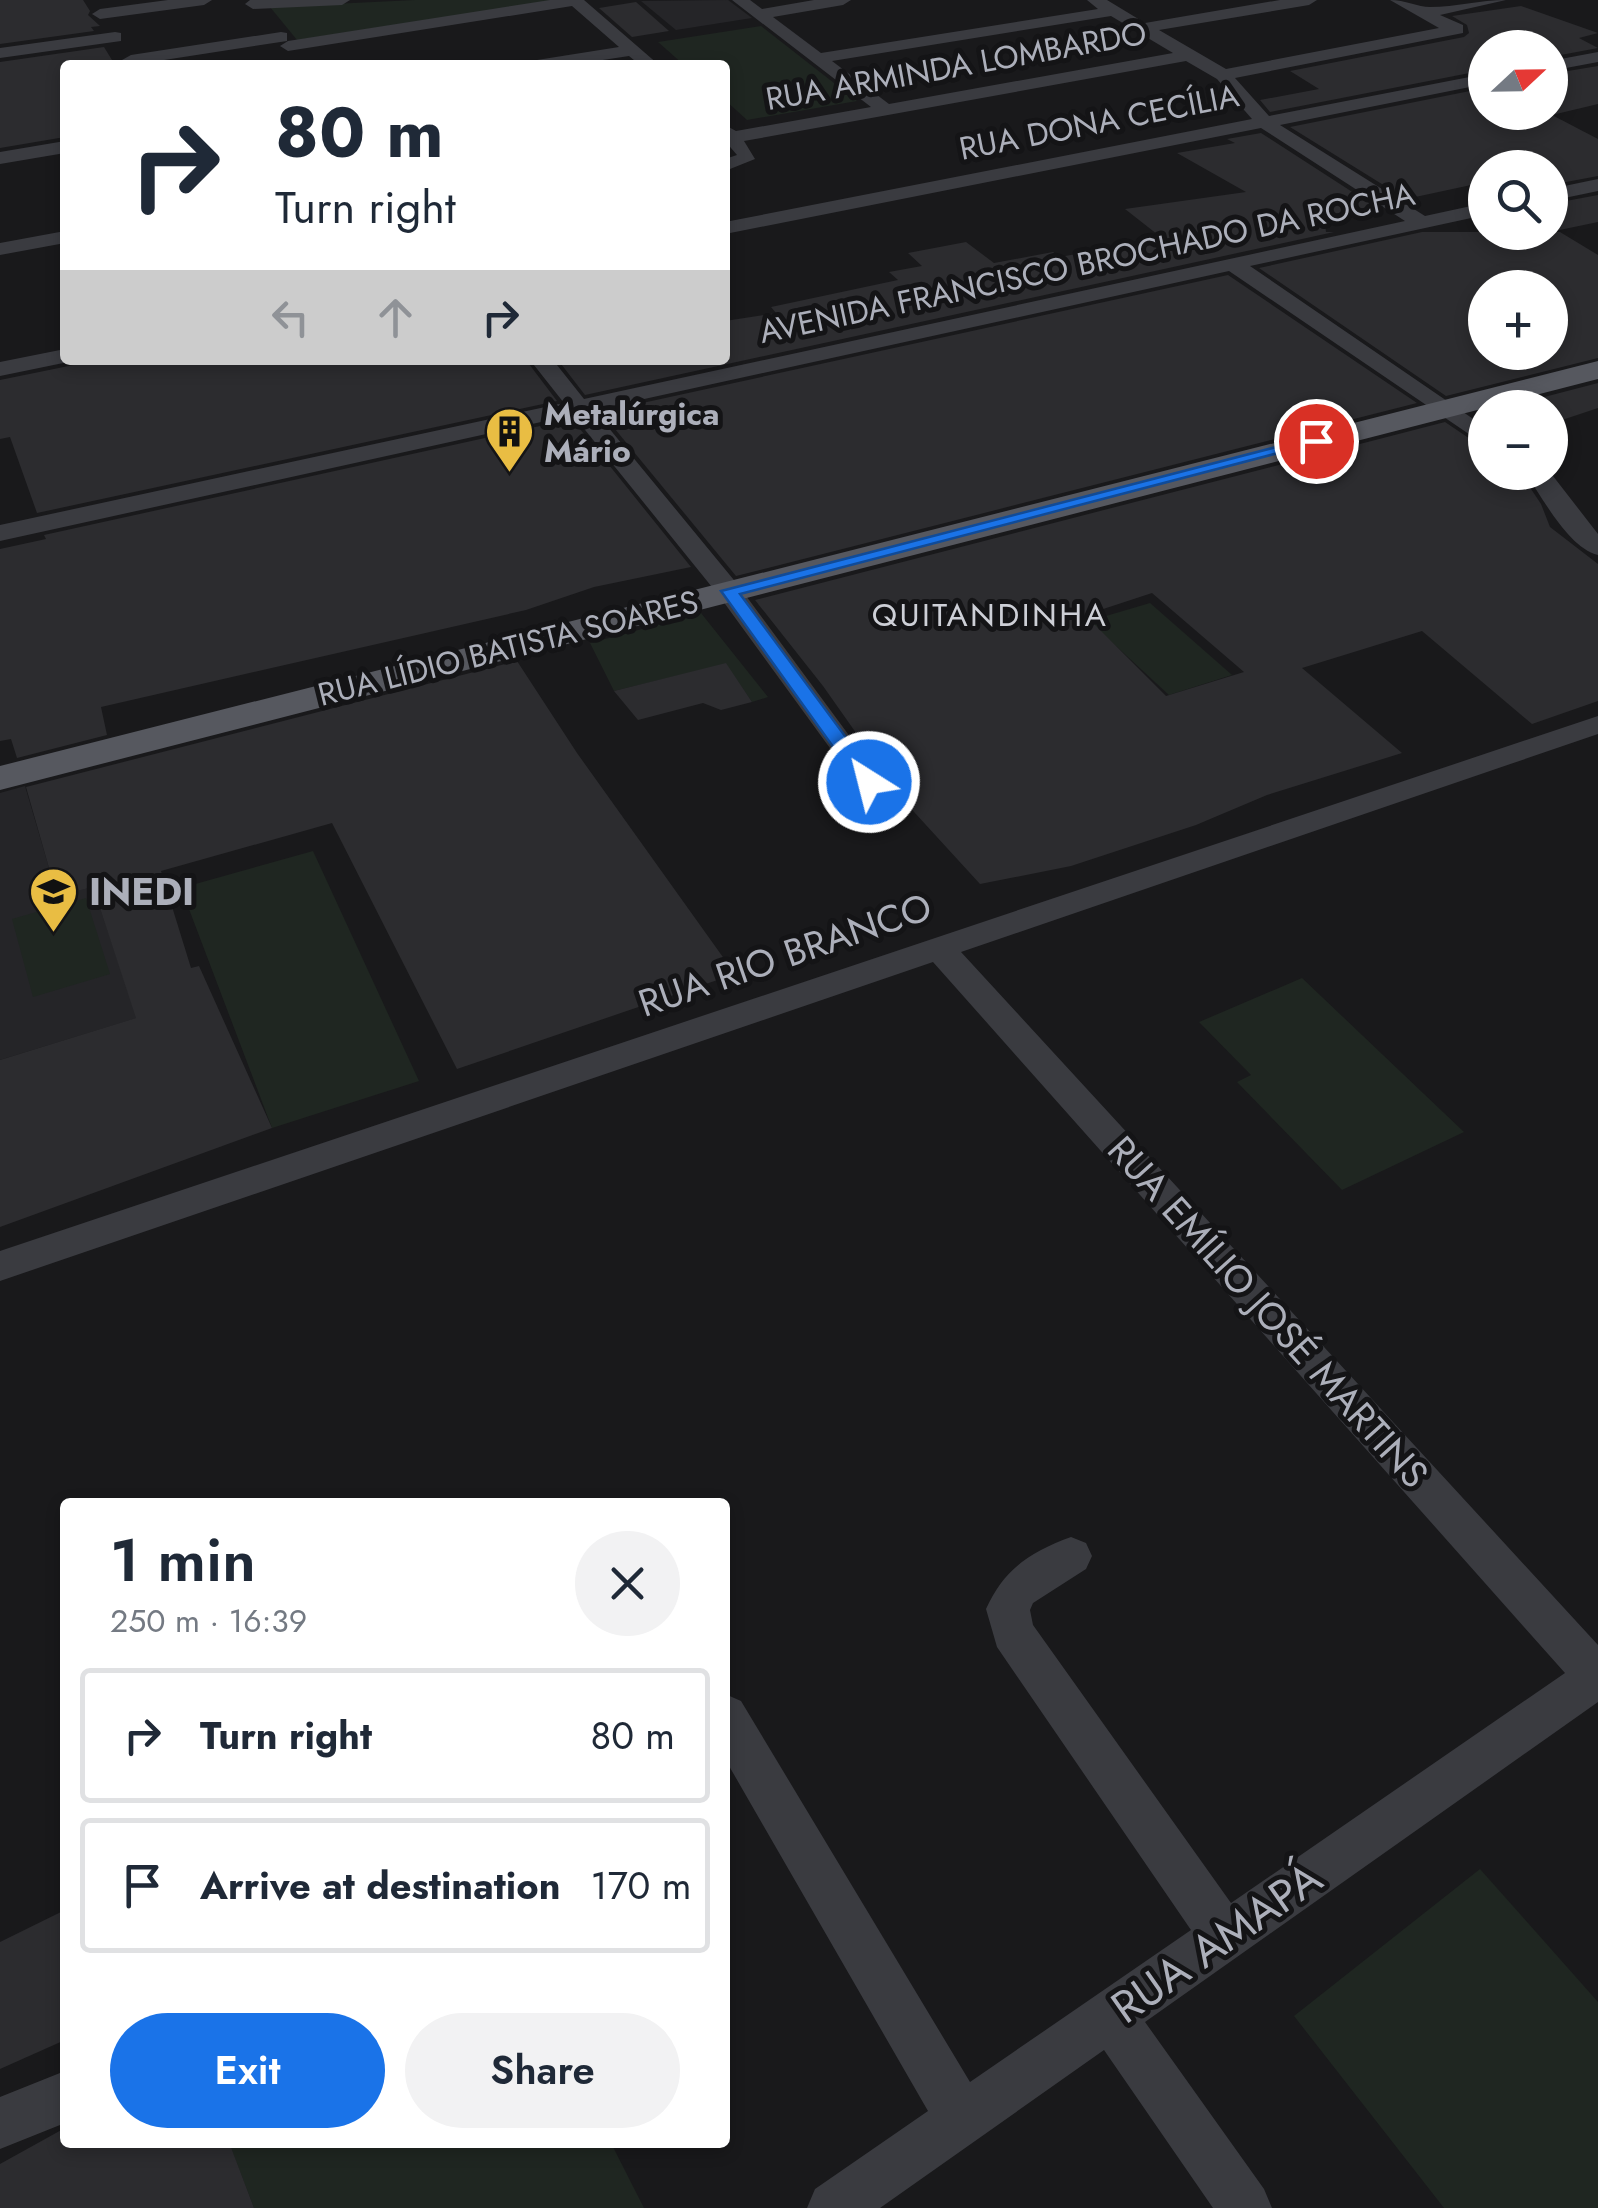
<!DOCTYPE html>
<html lang="en">
<head>
<meta charset="utf-8">
<style>
	:root { --surface:#fff; --page:#f2f2f3; --text:#1f2937; --muted:#747a83; --line:#e0e1e3; --accent:#1a73e8 }
	body { margin:0; font-family:Jost,sans-serif; background:var(--page); color:var(--text); height:100vh; display:flex; flex-direction:column; font-size:38px; white-space:nowrap }
	* { box-sizing:border-box; margin:0 }
	p { font-size:32px; color:var(--muted) }
	.icon { flex:none; width:55px; height:55px; fill:none; stroke:currentColor; stroke-width:2; stroke-linecap:round; stroke-linejoin:round }
	.map { position:relative; flex:1; overflow:hidden }
	.drawer { position:absolute; left:60px; top:1498px; width:670px; height:650px; display:flex; flex-direction:column; background:var(--surface); border-radius:10px; box-shadow:0 5px 15px #0003 }
	.drawer>* { flex:none }
	.hud { position:absolute; left:60px; top:60px; width:670px; height:305px; border-radius:10px; box-shadow:0 5px 15px #0003; background:#fff; color:var(--text); overflow:hidden }
	.needle { width:65px; rotate:68deg }
	.buttons { position:absolute; left:1468px; top:30px; display:grid; gap:20px }
	.buttons a { display:grid; place-items:center; width:100px; height:100px; border-radius:50%; background:var(--surface); box-shadow:0 5px 15px #0003; font-size:50px }
	.pin { position:absolute; display:grid; place-items:center; width:85px; height:85px; color:#fff; margin:-42px; border:5px solid #fff; border-radius:50%; box-shadow:0 2px 10px #0007 }
	.me { position:absolute; width:110px; margin:-55px; rotate:324deg; stroke-linejoin:round; filter:drop-shadow(0 0 8px #0008) }
	.turn { display:flex; align-items:center; gap:35px; height:210px; padding:0 50px; font-size:45px }
	.turn .icon { width:130px; height:130px; stroke-width:2.5 }
	.turn b { display:block; font-size:70px; line-height:85px }
	.lanes { display:flex; align-items:center; height:95px; padding:0 50px; background:#0003; justify-content:center; gap:50px; direction:ltr }
	.lanes .off { opacity:.35 }
	.round { display:grid; place-items:center; flex:none; width:105px; height:105px; border-radius:52px; background:var(--page) }
	.head { display:flex; align-items:center; justify-content:space-between; height:170px; padding:0 50px }
	h1 { font-size:60px; font-weight:600; line-height:75px }
	.button { display:flex; gap:20px; margin-top:auto; padding:20px 50px }
	.button a { flex:1; height:115px; border-radius:60px; background:var(--accent); color:#fff; font-size:40px; font-weight:600; line-height:115px; text-align:center }
	.button a+a { background:var(--page); color:var(--text) }
	ul { padding:0; list-style:none }
	li { display:flex; align-items:center; gap:30px; height:135px; margin:0 20px 15px; padding:0 30px; border:5px solid var(--line); border-radius:10px }
	li div { flex:1 }
	li b { display:block; font-size:38px }
	li em { font-style:normal }
	.map>svg:first-child { display:block }
	.built { fill:#252528 }
	.green { fill:#1f2621 }
	.building { fill:#2c2c2f; fill-rule:evenodd }
	.lines { fill:none; stroke-linecap:round; stroke-linejoin:round }
	.minor { fill:#3a3b40; fill-rule:evenodd }
	.major { fill:#56585f; fill-rule:evenodd }
	.route { fill:#1a73e8; stroke:#114b97; stroke-width:2.5 }
	.labels { text-anchor:middle; stroke-width:10; stroke-linejoin:round; paint-order:stroke }
	.far-street-label { font-size:32px; fill:#acafba; stroke:#141416 }
	.far-poi-label { font-size:32px; font-weight:bold; fill:#acafba; stroke:#141416; text-anchor:start }
	.far-neighbourhood-label { font-size:32px; letter-spacing:2.5px; fill:#cdcfd6; stroke:#141416 }
	.poi-label { font-size:38px; font-weight:bold; fill:#acafba; stroke:#141416; text-anchor:start }
	.street-label { font-size:38px; fill:#acafba; stroke:#141416 }
	.near-street-label { font-size:45px; fill:#acafba; stroke:#141416 }
</style>
</head>
<body>
<div class="map">
<svg width="1598" height="2208" viewBox="0 0 1598 2208">
	<rect width="100%" height="100%" fill="#19191b"/>
	<g class="built">
		<path d="M728 0 752 18 676 30 641 1Z"/>
		<path d="M25 786 57 895 93 887 137 1018 0 1060V793Z"/>
	</g>
	<g class="green">
		<path d="M415 0H557L297 40 270 7Z"/>
		<path d="M761 26 857 101 747 120 725 100V65H684L658 42Z"/>
		<path d="M1150 603 1232 675 1169 695 1089 621Z"/>
		<path d="M701 613 768 697 752 702 726 664 614 691 590 643Z"/>
		<path d="M313 851 419 1081 272 1128 181 888Z"/>
		<path d="M86 898 110 974 33 997 12 919Z"/>
		<path d="M1302 978 1464 1132 1342 1190 1237 1082 1251 1075 1199 1022Z"/>
		<path d="M1480 1869 1598 2002V2208H1444L1294 2016Z"/>
		<path d="M229 2143H611L644 2208H254Z"/>
	</g>
	<g class="building">
		<path d="M0 0H83L90 11 88 15 100 26 91 27 94 31 0 44Z"/>
		<path d="M636 2 669 31 632 37 599 8Z"/>
		<path d="M1521 6 1598 33 1579 38 1598 48 1550 57V48H1485V70L1270 112 1260 100 1319 89 1290 71 1464 37 1469 33 1467 25 1452 16Z"/>
		<path d="M104 47 115 65H65V137L0 148V62Z"/>
		<path d="M1598 66V104L1552 115 1598 139V176L1550 185V168H1485V182L1406 199 1290 127 1485 88V112H1550V74Z"/>
		<path d="M1261 133 1374 206 1324 216 1326 232H1334L585 395 558 360H725V321L776 313 771 307 898 280 889 272 922 266 908 253 966 242 994 263 1053 252 1060 257 1162 238 1125 209 1246 192 1177 153 1235 143 1227 139Z"/>
		<path d="M1598 195V222L1550 232V204Z"/>
		<path d="M1422 232H1560L1598 255V358L1446 396 1259 268ZM1485 288H1550V352H1485Z"/>
		<path d="M1228 275 1417 403 736 576 601 412Z"/>
		<path d="M98 360H526L557 401 37 513 10 437 0 439V380Z"/>
		<path d="M1598 383V408L1550 424V408H1502Z"/>
		<path d="M572 419 691 567 594 587 526 610 101 707 107 735 17 758 11 739 0 741V549L46 539 44 535Z"/>
		<path d="M1445 422 1485 449V472L1521 474 1541 504 1550 527 1598 564V701L1532 724 1422 631 1302 668 1402 753 1267 795 1196 825 1071 866 980 884 904 801 823 686 755 600ZM1152 593 1244 672 1166 696 1085 615Z"/>
		<path d="M517 661 577 753 735 974 457 1069 332 823 161 871 191 968 199 966 272 1128 0 1227V1060L136 1018 93 887 57 896 26 787Z"/>
		<path d="M726 663 752 702 721 710 703 703 638 720 614 691Z"/>
		<path d="M65 1910V2040L0 2069V1942Z"/>
		<path d="M65 2128V2142H229L254 2208H0V2164Z"/>
	</g>
	<g class="lines">
		<g class="minor">
			<path d="M168 0H212L204 5 100 19 92 14 100 9Z"/>
			<path d="M250 0H350L342 5 253 9 245 4Z"/>
			<path d="M550 0H584L659 65H640L629 56 570 65H528L537 60 619 47 572 6 288 51 280 46 288 41Z"/>
			<path d="M732 0H750L762 9 814 0H851L843 5 773 17 821 53 1098 9 1087 0H1107L1145 23 1280 0H1317L1309 5 1159 30 1226 69 1439 28 1390 0C1405 0 1418 7 1430 7 1456 7 1480 0 1506 0L1440 15 1463 25V33L1235 78 1269 116 1485 74V84L1280 125 1425 216 1485 203V215L1250 266 1485 427V445L1229 271 594 410 738 585 879 776 884 782 879 788H859L720 597 573 415 0 541V525L564 403 530 360H553L584 399 1405 221 1261 128 725 234V222L1252 119 1217 79 1186 61 744 141 755 159 725 171V159L737 155 725 141V125L736 131 871 107ZM1111 16 1173 53 889 104 832 61Z"/>
			<path d="M115 32 121 33V41L0 58V48Z"/>
			<path d="M281 32 287 33V41L132 65 122 60 131 55Z"/>
			<path d="M1598 52V62L1550 71V61Z"/>
			<path d="M65 141V153L0 164V152Z"/>
			<path d="M1598 179V191L1550 201V189Z"/>
			<path d="M65 231V243L0 255V243Z"/>
			<path d="M65 349V360L73 361 0 376V362Z"/>
			<path d="M1524 472 1553 476 1598 534V555C1567 547 1543 497 1524 472Z"/>
			<path d="M1598 716V734L961 952 1598 1645V1702L1145 2022 1264 2189 1272 2208H1213L1104 2050 880 2208H807L815 2189 928 2111 725 1759V1694L741 1701 970 2082 1191 1930 997 1647 986 1609C1004 1569 1030 1552 1071 1537L1086 1543 1092 1556 1086 1569 1033 1603 1030 1610 1033 1625 1231 1903 1565 1673 933 962 0 1281V1251Z"/>
			<path d="M65 2071V2123L0 2149V2097Z"/>
		</g>
		<path class="major" d="M1598 361V379L0 790V766Z"/>
	</g>
	<path class="route" d="M1311 438 1324 441 740 594 876 778V787H862L721 591Z"/>
	<defs>
		<symbol id="building-pin" viewBox="-11 -11 22 30"><path d="M0 17L-7.5 6A9.5 9.5 0 1 1 7.5 6Z" fill="#e9bd43" stroke="#141416"/><path d="M-4-6H4V6H1V3H-1V6H-4ZM-2.5-4.3h1.7v1.8h-1.7ZM.8-4.3h1.7v1.8H.8ZM-2.5-1h1.7V.8h-1.7ZM.8-1h1.7V.8H.8Z" fill="#111"/></symbol>
		<symbol id="school-pin" viewBox="-11 -11 22 30"><path d="M0 17L-7.5 6A9.5 9.5 0 1 1 7.5 6Z" fill="#e9bd43" stroke="#141416"/><path d="M0-5L7-2L0 1L-7-2ZM-4 1L0 2.5L4 1V4Q0 6-4 4Z" fill="#111"/></symbol>
	</defs>
	<g fill-rule="evenodd">
		<use href="#building-pin" x="482" y="404" width="55" height="75"/>
		<use href="#school-pin" x="26" y="864" width="55" height="75"/>
	</g>
	<g class="labels">
		<g class="far-street-label">
			<text transform="translate(956 66) rotate(-10)" y="11">RUA ARMINDA LOMBARDO</text>
			<text transform="translate(1099 122) rotate(-11)" y="11">RUA DONA CECÍLIA</text>
			<text transform="translate(1087 263) rotate(-12)" y="11">AVENIDA FRANCISCO BROCHADO DA ROCHA</text>
			<text transform="translate(508 648) rotate(-14)" y="11">RUA LÍDIO BATISTA SOARES</text>
		</g>
		<g class="far-poi-label">
			<text x="544" y="425">Metalúrgica<tspan x="544" dy="37">Mário</tspan></text>
		</g>
		<g class="far-neighbourhood-label">
			<text x="990" y="626">QUITANDINHA</text>
		</g>
		<g class="poi-label">
			<text x="89" y="905">INEDI</text>
		</g>
		<g class="street-label">
			<text transform="translate(785 955) rotate(-19)" y="13">RUA RIO BRANCO</text>
			<text transform="translate(1268 1312) rotate(48)" y="13">RUA EMÍLIO JOSÉ MARTINS</text>
		</g>
		<g class="near-street-label">
			<text transform="translate(1216 1942) rotate(-35)" y="16">RUA AMAPÁ</text>
		</g>
	</g>
</svg>
<div class="buttons">
<a><svg class="needle" viewBox="-14 -14 28 28"><path d="M0-13l5 13h-10z" fill="#e53935"/><path d="M0 13l5-13h-10z" fill="#747a83"/></svg></a>
<a><svg class="icon" aria-label="search" viewBox="0 0 24 24"><circle cx="10" cy="10" r="6"/><path d="M15 15l6 6"/></svg></a>
<a>+</a>
<a>−</a>
</div>
<div class="pin" style="left:1316px;top:441px;background:#d93025"><svg class="icon" aria-label="arrive" viewBox="0 0 24 24"><path d="M6 21V4h12l-3 4 3 4H6"/></svg></div>
<svg class="me" style="left:869px;top:782px" viewBox="-20 -20 40 40"><circle r="17" fill="#1a73e8" stroke="#fff" stroke-width="3"/><path d="M0-11L8 9 0 5-8 9z" fill="#fff"/></svg>
<div class="hud">
<div class="turn"><svg class="icon" aria-label="right" viewBox="0 0 24 24"><path d="M7 20v-9h11M14 6l5 5-5 5"/></svg><div><b>80 m</b>Turn right</div></div>
<div class="lanes"><svg class="icon off" aria-label="left" viewBox="0 0 24 24"><path d="M17 20v-9H6M10 6l-5 5 5 5"/></svg><svg class="icon off" aria-label="ahead" viewBox="0 0 24 24"><path d="M12 20V5M6 11l6-6 6 6"/></svg><svg class="icon" aria-label="right" viewBox="0 0 24 24"><path d="M7 20v-9h11M14 6l5 5-5 5"/></svg></div>
</div>
<section class="drawer">
<div class="head"><div><h1>1 min</h1><p>250 m · 16:39</p></div><a class="round"><svg class="icon" aria-label="close" viewBox="0 0 24 24"><path d="M6 6l12 12M18 6L6 18"/></svg></a></div>
<ul>
<li><svg class="icon" aria-label="right" viewBox="0 0 24 24"><path d="M7 20v-9h11M14 6l5 5-5 5"/></svg><div><b>Turn right</b></div><em>80 m</em></li>
<li><svg class="icon" aria-label="arrive" viewBox="0 0 24 24"><path d="M6 21V4h12l-3 4 3 4H6"/></svg><div><b>Arrive at destination</b></div><em>170 m</em></li>
</ul>
<div class="button"><a>Exit</a><a>Share</a></div>
</section>
</div>
</body>
</html>
